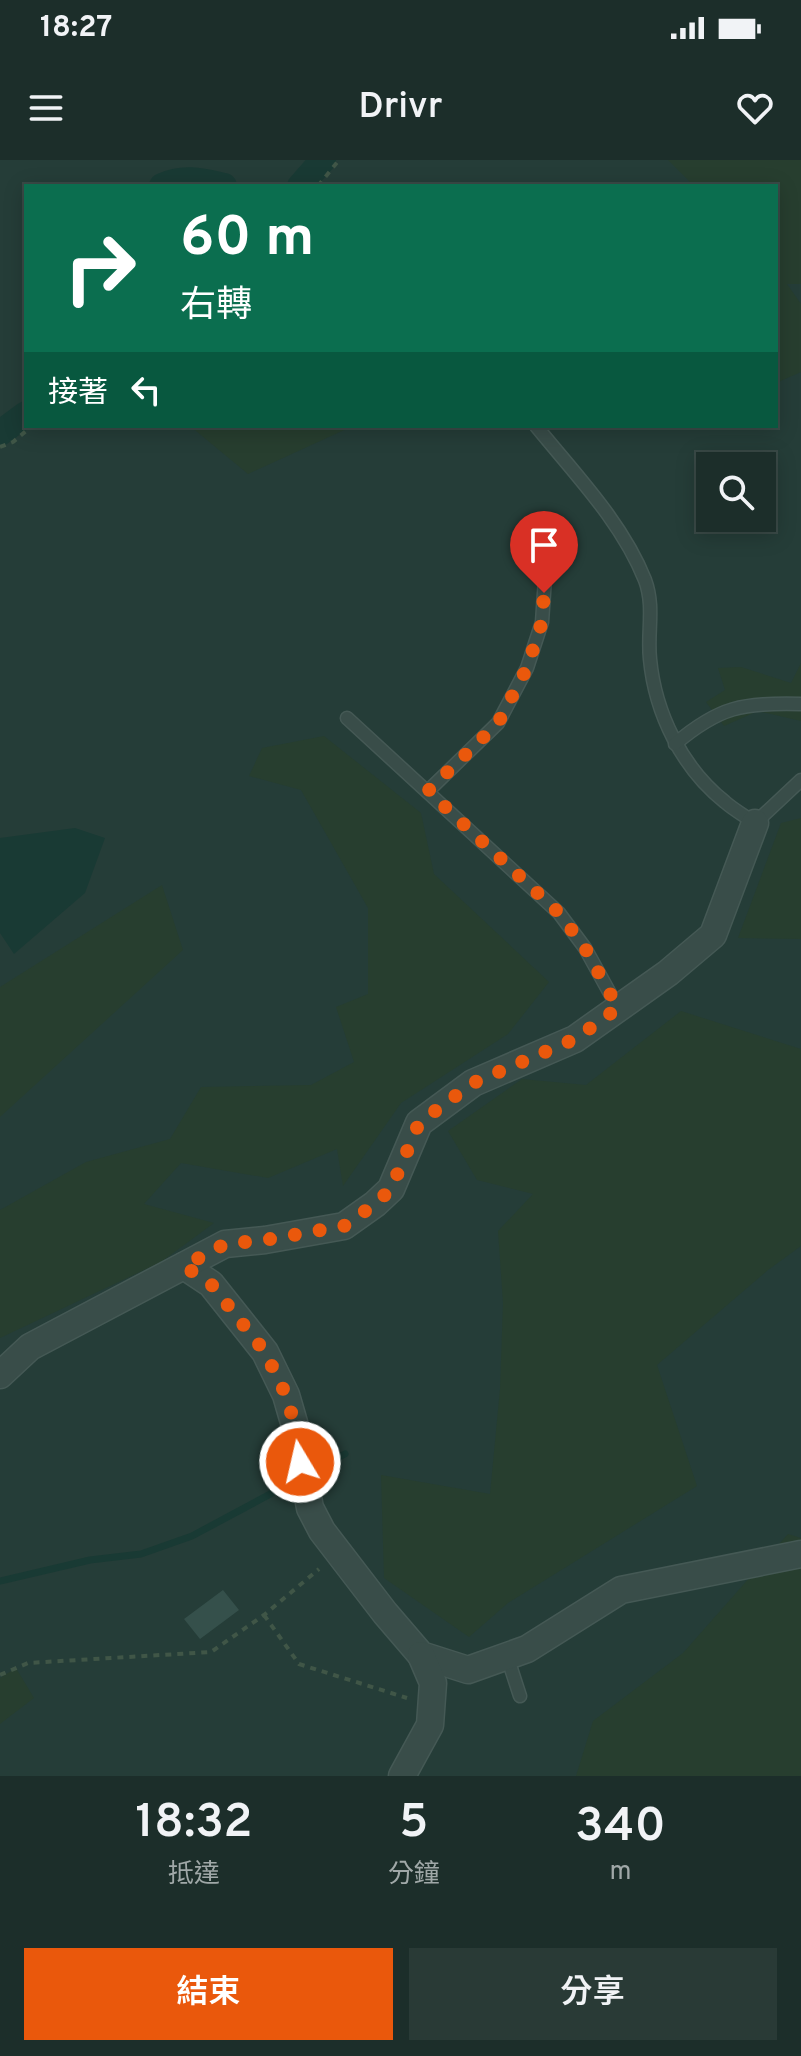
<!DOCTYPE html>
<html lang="zh-TW">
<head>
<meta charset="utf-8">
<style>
	:root { --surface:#1c2e2a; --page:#293a36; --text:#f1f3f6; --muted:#a0a8a8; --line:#3a4a47; --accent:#ea580c }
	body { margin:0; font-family:Overpass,"Noto Sans TC",sans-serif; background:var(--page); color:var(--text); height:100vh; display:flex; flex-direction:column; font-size:30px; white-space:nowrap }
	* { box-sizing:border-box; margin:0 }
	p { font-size:26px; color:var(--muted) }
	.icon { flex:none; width:44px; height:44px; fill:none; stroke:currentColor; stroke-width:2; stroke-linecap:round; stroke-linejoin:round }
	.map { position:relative; height:1616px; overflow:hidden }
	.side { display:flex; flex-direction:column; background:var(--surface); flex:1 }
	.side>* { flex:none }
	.hud { position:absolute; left:24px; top:24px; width:754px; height:244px; border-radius:0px; box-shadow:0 4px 20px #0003,0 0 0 2px var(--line); background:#0b6e4f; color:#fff; overflow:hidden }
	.fabs { position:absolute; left:696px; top:292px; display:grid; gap:16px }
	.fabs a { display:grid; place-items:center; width:80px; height:80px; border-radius:0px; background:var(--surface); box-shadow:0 4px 20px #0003,0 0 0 2px var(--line); font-size:40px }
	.pin { position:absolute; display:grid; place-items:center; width:68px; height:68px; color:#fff; margin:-82px -34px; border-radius:50% 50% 50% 0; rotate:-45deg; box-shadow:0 0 8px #0007 }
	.pin .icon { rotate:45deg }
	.me { position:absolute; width:88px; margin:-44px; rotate:351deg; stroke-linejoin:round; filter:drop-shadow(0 0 6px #0008) }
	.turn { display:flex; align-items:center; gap:28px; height:168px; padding:0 24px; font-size:36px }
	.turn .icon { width:104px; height:104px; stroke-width:2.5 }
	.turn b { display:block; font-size:56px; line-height:68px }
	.then { display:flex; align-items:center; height:76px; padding:0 24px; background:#0003; gap:16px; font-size:30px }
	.eta { display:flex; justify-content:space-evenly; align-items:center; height:136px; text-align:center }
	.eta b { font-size:48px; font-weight:600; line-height:56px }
	.primary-button { display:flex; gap:16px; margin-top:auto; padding:16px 24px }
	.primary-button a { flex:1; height:92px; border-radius:0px; background:var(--accent); color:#fff; font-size:32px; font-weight:600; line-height:92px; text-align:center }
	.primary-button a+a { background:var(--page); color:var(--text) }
	.status { display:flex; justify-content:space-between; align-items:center; height:56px; padding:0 40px; background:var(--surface); direction:ltr }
	.status svg { height:22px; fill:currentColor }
	header { display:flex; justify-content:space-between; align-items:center; height:104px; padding:0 24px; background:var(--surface); font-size:36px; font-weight:600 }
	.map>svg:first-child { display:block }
	.green { fill:#273e2f }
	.water { fill:#193a34 }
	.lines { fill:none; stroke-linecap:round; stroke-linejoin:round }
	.stream { stroke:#193a34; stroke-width:7 }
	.canal { stroke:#193a34; stroke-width:26 }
	.building { fill:#35504b }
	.lane-casing { stroke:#455955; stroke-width:15 }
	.street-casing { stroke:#455955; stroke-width:29 }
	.path { stroke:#405647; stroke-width:4; stroke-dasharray:6 6; stroke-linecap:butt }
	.lane { stroke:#394d49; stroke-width:12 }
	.street { stroke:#394d49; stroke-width:26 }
	.route { stroke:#ea580c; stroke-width:14; stroke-dasharray:0 25.2 }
</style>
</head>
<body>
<div class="status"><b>18:27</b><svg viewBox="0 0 49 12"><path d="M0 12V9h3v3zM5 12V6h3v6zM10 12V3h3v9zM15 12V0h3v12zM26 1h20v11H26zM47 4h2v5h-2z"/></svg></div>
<header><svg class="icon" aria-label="menu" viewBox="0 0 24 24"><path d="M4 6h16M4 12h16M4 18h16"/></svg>Drivr<svg class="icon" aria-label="heart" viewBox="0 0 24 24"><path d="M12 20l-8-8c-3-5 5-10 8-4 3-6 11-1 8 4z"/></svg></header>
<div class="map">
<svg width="801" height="1616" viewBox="0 0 801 1616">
	<rect width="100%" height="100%" fill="#253d38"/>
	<g class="green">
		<path d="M668 0H801V124H787L801 144V212L776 223V26H694Z"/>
		<path d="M190 266H353L248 314Z"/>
		<path d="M801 503V561L758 551 724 566 706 542 725 530 718 508 741 507 791 523Z"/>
		<path d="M324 576 421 653 434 714 549 822 508 874 401 943 343 1026 337 989 268 1018 181 1003 144 1044 214 1063 161 1102 0 1178V1050L86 1002 170 979 201 927 311 925 354 902 336 847 368 834V748L301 630 249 616 262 588Z"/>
		<path d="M801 658V779L738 778 781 663Z"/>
		<path d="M162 725 183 790 0 957V827Z"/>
		<path d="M681 851 801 889V1086L768 1110 657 1205 697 1326 508 1443 469 1477 384 1418 381 1315 490 1334 500 1229 503 1143 498 1071 533 1034 477 1020 448 971 522 919 586 925Z"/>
		<path d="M788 1374 801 1378V1616H576L593 1561 683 1493Z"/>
		<path d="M16 1508 34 1538 0 1564V1518Z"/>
	</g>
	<path class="water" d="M75 668 105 678 85 733 14 794 0 773V678Z"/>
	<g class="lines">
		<path class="stream" d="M0 1421 90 1400 141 1394 192 1376 345 1294"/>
		<g class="canal">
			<path d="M162 26C184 16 202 21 224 26"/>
			<path d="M300 26 323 0"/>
			<path d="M0 273 26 254"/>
		</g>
	</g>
	<path class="building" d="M223 1430 239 1450 200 1479 184 1459Z"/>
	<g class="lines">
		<defs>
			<g id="lane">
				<path d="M536 266C575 314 622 362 645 420 655 447 647 472 650 499 655 553 682 608 725 642 734 650 745 656 755 663L801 620"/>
				<path d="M347 558 559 753 585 788 618 848"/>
				<path d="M675 584C720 546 742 543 801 544"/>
				<path d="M428 631 498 563 527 508 542 462 546 404"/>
				<path d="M507 1496 520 1536"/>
			</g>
			<g id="street">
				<path d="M184 1106 211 1124 265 1192 286 1235 295 1266 310 1348 322 1371 385 1453 421 1495 468 1510 527 1489 621 1430 801 1394"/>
				<path d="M0 1215 30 1187 225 1084 265 1080 344 1066 375 1044 391 1029 419 963 473 923 575 879 668 813 713 775 755 663"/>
				<path d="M402 1616 430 1565 433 1523 421 1495"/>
			</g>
		</defs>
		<use href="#lane" class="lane-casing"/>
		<use href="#street" class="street-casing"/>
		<g class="path">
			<path d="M318 26 339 0"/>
			<path d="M0 287 13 282 32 266"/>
			<path d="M264 1455 299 1504 407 1538"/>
			<path d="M0 1515 28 1503 211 1492 264 1455 319 1409"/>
		</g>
		<use href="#lane" class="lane"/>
		<use href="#street" class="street"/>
	</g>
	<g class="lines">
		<path class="route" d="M300 1302 295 1266 286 1235 265 1192 211 1124 184 1106 225 1084 265 1080 344 1066 375 1044 391 1029 419 963 473 923 575 879 618 848 585 788 559 753 428 631 498 563 527 508 542 462 544 433"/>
	</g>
</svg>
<div class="fabs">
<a><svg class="icon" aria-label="search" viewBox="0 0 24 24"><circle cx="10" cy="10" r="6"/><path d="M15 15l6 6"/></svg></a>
</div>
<div class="pin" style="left:544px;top:433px;background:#d93025"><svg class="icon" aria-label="arrive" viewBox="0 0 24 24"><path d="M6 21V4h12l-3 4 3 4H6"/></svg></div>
<svg class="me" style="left:300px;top:1302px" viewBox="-20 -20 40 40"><circle r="17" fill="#ea580c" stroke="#fff" stroke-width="3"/><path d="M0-11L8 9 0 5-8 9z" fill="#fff"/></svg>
<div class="hud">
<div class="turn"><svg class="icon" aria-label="right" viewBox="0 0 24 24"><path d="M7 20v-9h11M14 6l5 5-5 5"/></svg><div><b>60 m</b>右轉</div></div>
<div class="then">接著<svg class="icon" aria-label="left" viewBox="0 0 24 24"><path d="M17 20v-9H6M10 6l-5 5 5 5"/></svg></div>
</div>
</div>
<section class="side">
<div class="eta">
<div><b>18:32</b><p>抵達</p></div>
<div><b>5</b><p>分鐘</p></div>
<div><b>340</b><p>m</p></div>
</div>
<div class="primary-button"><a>結束</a><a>分享</a></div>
</section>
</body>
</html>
